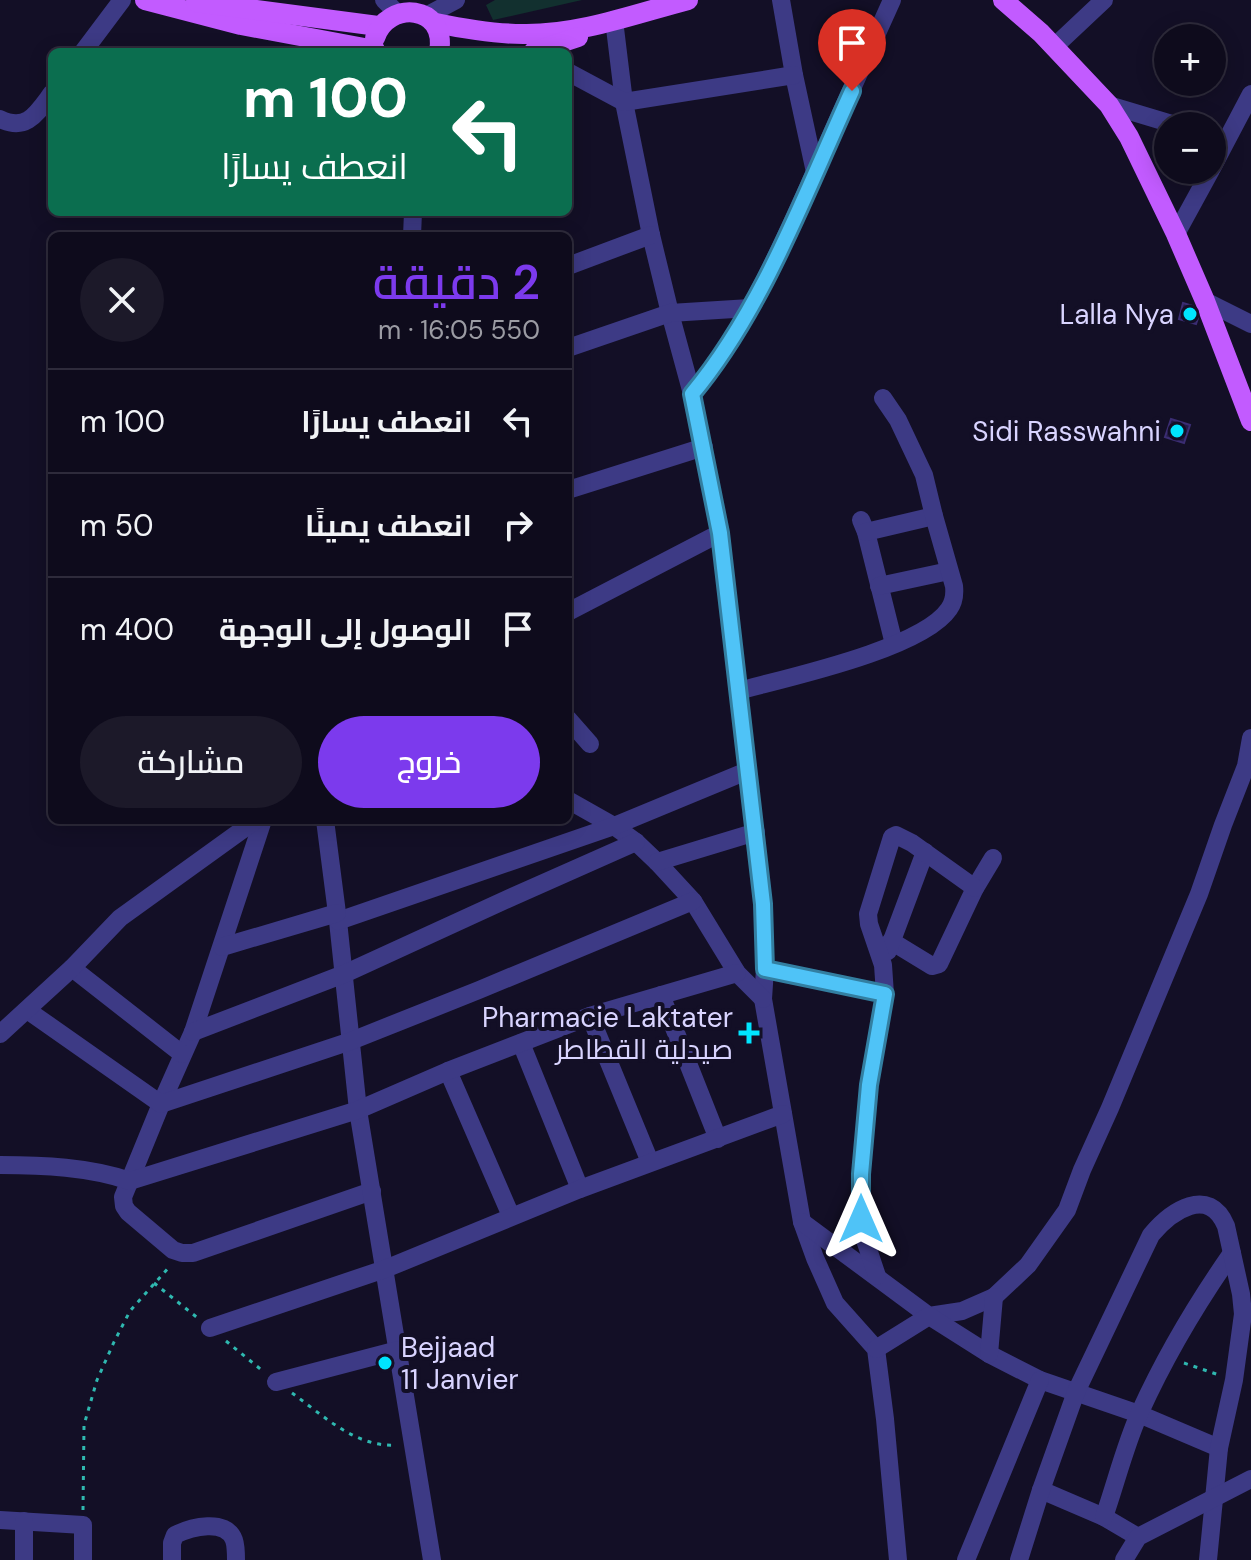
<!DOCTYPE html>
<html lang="ar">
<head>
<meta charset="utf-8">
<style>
	:root { --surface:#0e0b1c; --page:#1c1929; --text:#f1f3f6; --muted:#9b9ba3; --line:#2e2b3b; --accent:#7c3aed }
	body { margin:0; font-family:"DM Sans",Cairo,sans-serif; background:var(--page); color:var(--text); direction:rtl; height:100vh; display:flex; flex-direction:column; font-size:30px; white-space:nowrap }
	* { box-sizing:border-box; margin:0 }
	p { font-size:26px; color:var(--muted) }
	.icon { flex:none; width:44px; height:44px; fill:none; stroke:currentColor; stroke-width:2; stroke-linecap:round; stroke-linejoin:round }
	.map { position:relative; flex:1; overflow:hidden; direction:ltr }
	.sheet { position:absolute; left:48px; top:232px; width:524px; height:592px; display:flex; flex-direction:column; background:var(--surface); border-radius:12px; box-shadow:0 4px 20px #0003,0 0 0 2px var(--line); direction:rtl }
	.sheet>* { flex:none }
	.guide { position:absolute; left:48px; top:48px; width:524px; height:168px; border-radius:12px; box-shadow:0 4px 20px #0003,0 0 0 2px var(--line); direction:rtl; background:#0b6e4f; color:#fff; overflow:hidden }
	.buttons { position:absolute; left:1154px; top:24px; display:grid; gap:16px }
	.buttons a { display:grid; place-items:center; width:72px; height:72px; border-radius:50%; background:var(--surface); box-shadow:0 4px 20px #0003,0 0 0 2px var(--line); font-size:40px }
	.pin { position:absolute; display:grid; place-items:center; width:68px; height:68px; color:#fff; margin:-82px -34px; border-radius:50% 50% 50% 0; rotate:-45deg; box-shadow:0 0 8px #0007 }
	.pin .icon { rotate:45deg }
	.me { position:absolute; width:88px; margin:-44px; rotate:0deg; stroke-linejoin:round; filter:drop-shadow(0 0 6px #0008) }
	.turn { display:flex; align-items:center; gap:28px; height:168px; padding:0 32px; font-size:36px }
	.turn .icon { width:104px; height:104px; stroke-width:2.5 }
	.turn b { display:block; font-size:56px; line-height:68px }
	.round { display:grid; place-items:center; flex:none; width:84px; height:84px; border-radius:42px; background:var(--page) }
	.head { display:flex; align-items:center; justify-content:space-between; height:136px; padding:0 32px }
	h1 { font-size:48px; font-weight:600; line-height:60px; color:var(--accent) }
	.cta { display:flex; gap:16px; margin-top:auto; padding:16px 32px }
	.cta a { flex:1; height:92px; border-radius:48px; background:var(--accent); color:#fff; font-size:32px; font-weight:600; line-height:92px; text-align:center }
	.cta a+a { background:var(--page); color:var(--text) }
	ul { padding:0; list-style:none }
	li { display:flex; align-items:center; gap:24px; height:104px; padding:0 32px; border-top:2px solid var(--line) }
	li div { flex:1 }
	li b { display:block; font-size:30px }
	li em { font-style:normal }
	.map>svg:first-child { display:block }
	.green { fill:#12302f }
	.building { fill:#241b47; stroke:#3b2d73; stroke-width:2 }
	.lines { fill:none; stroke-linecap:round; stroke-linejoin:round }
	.path { stroke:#2fb8b0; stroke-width:3; stroke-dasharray:4 6; stroke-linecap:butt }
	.minor { stroke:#3d3a85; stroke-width:18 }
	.major { stroke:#c25bff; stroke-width:20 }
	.route-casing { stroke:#337fa1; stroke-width:20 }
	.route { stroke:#4fc3f7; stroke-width:14 }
	.poi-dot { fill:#00e5ff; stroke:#130f26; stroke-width:3 }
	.labels { text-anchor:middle; stroke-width:8; stroke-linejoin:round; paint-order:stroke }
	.poi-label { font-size:28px; fill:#d9d4ff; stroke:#130f26; text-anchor:end }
</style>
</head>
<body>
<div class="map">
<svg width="1251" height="1560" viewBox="0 0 1251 1560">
	<rect width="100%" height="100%" fill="#130f26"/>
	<path class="green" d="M495 0H582L493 20 486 5Z"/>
	<g class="building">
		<path d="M1183 303 1193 306 1198 318 1196 324 1179 319Z"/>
		<path d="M1171 419 1190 425 1184 443 1165 437Z"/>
	</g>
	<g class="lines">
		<g class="path">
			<path d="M154 1283 199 1319"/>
			<path d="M226 1341 264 1372"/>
			<path d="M1184 1363 1219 1375"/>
			<path d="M292 1393C324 1416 356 1448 397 1445"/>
			<path d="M83 1510 84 1425 97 1380 114 1342 130 1311 170 1266"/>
		</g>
		<g class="minor">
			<path d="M384 0 395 11"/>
			<path d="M781 0 794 75 815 172"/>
			<path d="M428 15 456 0"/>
			<path d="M614 20 624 102 651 235 670 313 692 394 720 533 763 904 765 969 763 999 802 1222 815 1258 835 1303 876 1349 885 1419 898 1560"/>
			<path d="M1054 47 1104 0"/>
			<path d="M83 52 122 0"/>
			<path d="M568 72 624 102 794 75"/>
			<path d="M1109 105 1179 126"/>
			<path d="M0 119C27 132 37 113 52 93"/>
			<path d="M1212 168 1251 94"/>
			<path d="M1176 234 1211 170"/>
			<path d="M412 236 413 212"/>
			<path d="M568 266 651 235"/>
			<path d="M1205 301 1251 324"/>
			<path d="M568 348 670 313 750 308"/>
			<path d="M692 394C746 329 780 250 814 174 839 116 866 58 892 0"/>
			<path d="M568 490 704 447"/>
			<path d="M861 520 866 532 894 644"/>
			<path d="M866 532 934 516"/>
			<path d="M879 586 949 571"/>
			<path d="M568 612 720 533"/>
			<path d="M738 691C786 678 922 649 949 609 954 602 955 595 954 586L934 516 924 475 898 420 883 398"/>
			<path d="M568 719 590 744"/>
			<path d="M568 800 614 826 636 842 657 862 693 901 737 973 763 999"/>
			<path d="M263 820 193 1032 161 1104 123 1197 124 1206 128 1212 173 1250 182 1253H193L372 1191"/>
			<path d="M325 820 338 921 358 1110 432 1560"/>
			<path d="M657 862 756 832"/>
			<path d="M338 921 614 826 747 771"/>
			<path d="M891 941 932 966 939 964 975 888 993 858"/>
			<path d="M222 947 337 913"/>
			<path d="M888 951 925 852"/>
			<path d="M72 968 182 1054"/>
			<path d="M765 969 885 994"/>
			<path d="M661 995 718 1139"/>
			<path d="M27 1010 161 1104 351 1041 479 990 693 901"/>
			<path d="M590 1016 650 1162"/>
			<path d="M193 1032 344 974 512 897 636 842"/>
			<path d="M0 1034 72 968 120 918 256 820"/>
			<path d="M521 1043 580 1189"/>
			<path d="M448 1071 511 1216"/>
			<path d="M0 1165C42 1165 90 1167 130 1181L358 1110 448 1071 590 1016 737 973"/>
			<path d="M802 1222 929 1316 962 1311 994 1297 1028 1265 1067 1210 1082 1170 1110 1108 1199 894 1223 825 1246 766 1251 738"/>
			<path d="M877 1276 865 1240 861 1219V1174L869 1085 885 994 883 965 869 924 868 914 892 837 896 835 912 843 975 888"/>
			<path d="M210 1328 385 1269 580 1189 783 1114"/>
			<path d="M876 1349 929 1316 989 1354 1040 1380 1139 1414 1219 1448"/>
			<path d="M989 1354 994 1297"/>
			<path d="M276 1382 398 1350"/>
			<path d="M1041 1490 1104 1517 1138 1537"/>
			<path d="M1104 1517C1116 1483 1125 1445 1140 1412 1165 1357 1197 1303 1232 1253"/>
			<path d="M0 1520 83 1525V1560"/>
			<path d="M24 1521V1560"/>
			<path d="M172 1560V1543L175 1535C191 1527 226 1518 234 1540 236 1546 236 1554 236 1560"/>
			<path d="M966 1560 1040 1380"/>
			<path d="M1019 1560 1041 1490 1076 1392 1151 1235C1171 1211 1209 1185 1226 1226L1241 1294 1243 1314 1234 1380 1219 1448 1208 1560"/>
			<path d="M1124 1560 1138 1537 1251 1479"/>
		</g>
		<g class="major">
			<path d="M145 0 241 25 375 50"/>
			<path d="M1003 0 1041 33 1109 105 1129 137 1176 234 1205 301 1251 421"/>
			<path d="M196 2 378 26"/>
			<path d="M436 23C465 29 493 34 523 34 578 35 635 14 688 0"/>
			<path d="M375 38C387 0 448 4 439 52"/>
			<path d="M533 52 578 37"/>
		</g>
	</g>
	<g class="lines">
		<defs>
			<path id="route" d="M852 91C806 191 763 309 692 394L720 533 763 904 765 969 885 994 869 1085 861 1174V1219"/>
		</defs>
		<use href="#route" class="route-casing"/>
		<use href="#route" class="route"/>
	</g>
	<g class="poi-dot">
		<circle cx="1190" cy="314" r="8"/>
		<circle cx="1177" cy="431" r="8"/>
		<path d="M745 1021h8v8h8v8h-8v8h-8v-8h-8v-8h8z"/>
		<circle cx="385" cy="1363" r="8"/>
	</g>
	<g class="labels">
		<g class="poi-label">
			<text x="1174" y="324">Lalla Nya</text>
			<text x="1161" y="441">Sidi Rasswahni</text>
			<text x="733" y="1027">Pharmacie Laktater<tspan x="733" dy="32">صيدلية القطاطر</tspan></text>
			<text x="401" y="1357" text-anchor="start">Bejjaad<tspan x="401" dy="32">11 Janvier</tspan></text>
		</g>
	</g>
</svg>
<div class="buttons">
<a>+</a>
<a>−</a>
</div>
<div class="pin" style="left:852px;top:91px;background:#d93025"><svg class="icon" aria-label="arrive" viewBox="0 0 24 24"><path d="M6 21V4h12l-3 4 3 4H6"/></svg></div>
<svg class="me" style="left:861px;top:1219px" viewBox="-20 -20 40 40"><path d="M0-17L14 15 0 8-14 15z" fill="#4fc3f7" stroke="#fff" stroke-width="4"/></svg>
<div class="guide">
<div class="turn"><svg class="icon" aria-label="left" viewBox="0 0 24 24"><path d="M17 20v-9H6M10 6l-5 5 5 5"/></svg><div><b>100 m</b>انعطف يسارًا</div></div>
</div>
<section class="sheet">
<div class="head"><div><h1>2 دقيقة</h1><p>550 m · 16:05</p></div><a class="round"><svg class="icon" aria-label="close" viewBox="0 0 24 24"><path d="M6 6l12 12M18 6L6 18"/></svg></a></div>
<ul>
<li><svg class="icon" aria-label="left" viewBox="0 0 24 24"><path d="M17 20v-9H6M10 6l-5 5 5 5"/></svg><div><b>انعطف يسارًا</b></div><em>100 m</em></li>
<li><svg class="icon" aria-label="right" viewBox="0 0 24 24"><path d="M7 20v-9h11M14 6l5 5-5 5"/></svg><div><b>انعطف يمينًا</b></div><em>50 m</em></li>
<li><svg class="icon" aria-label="arrive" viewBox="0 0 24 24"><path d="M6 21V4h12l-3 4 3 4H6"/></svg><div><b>الوصول إلى الوجهة</b></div><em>400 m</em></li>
</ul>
<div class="cta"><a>خروج</a><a>مشاركة</a></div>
</section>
</div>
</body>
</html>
